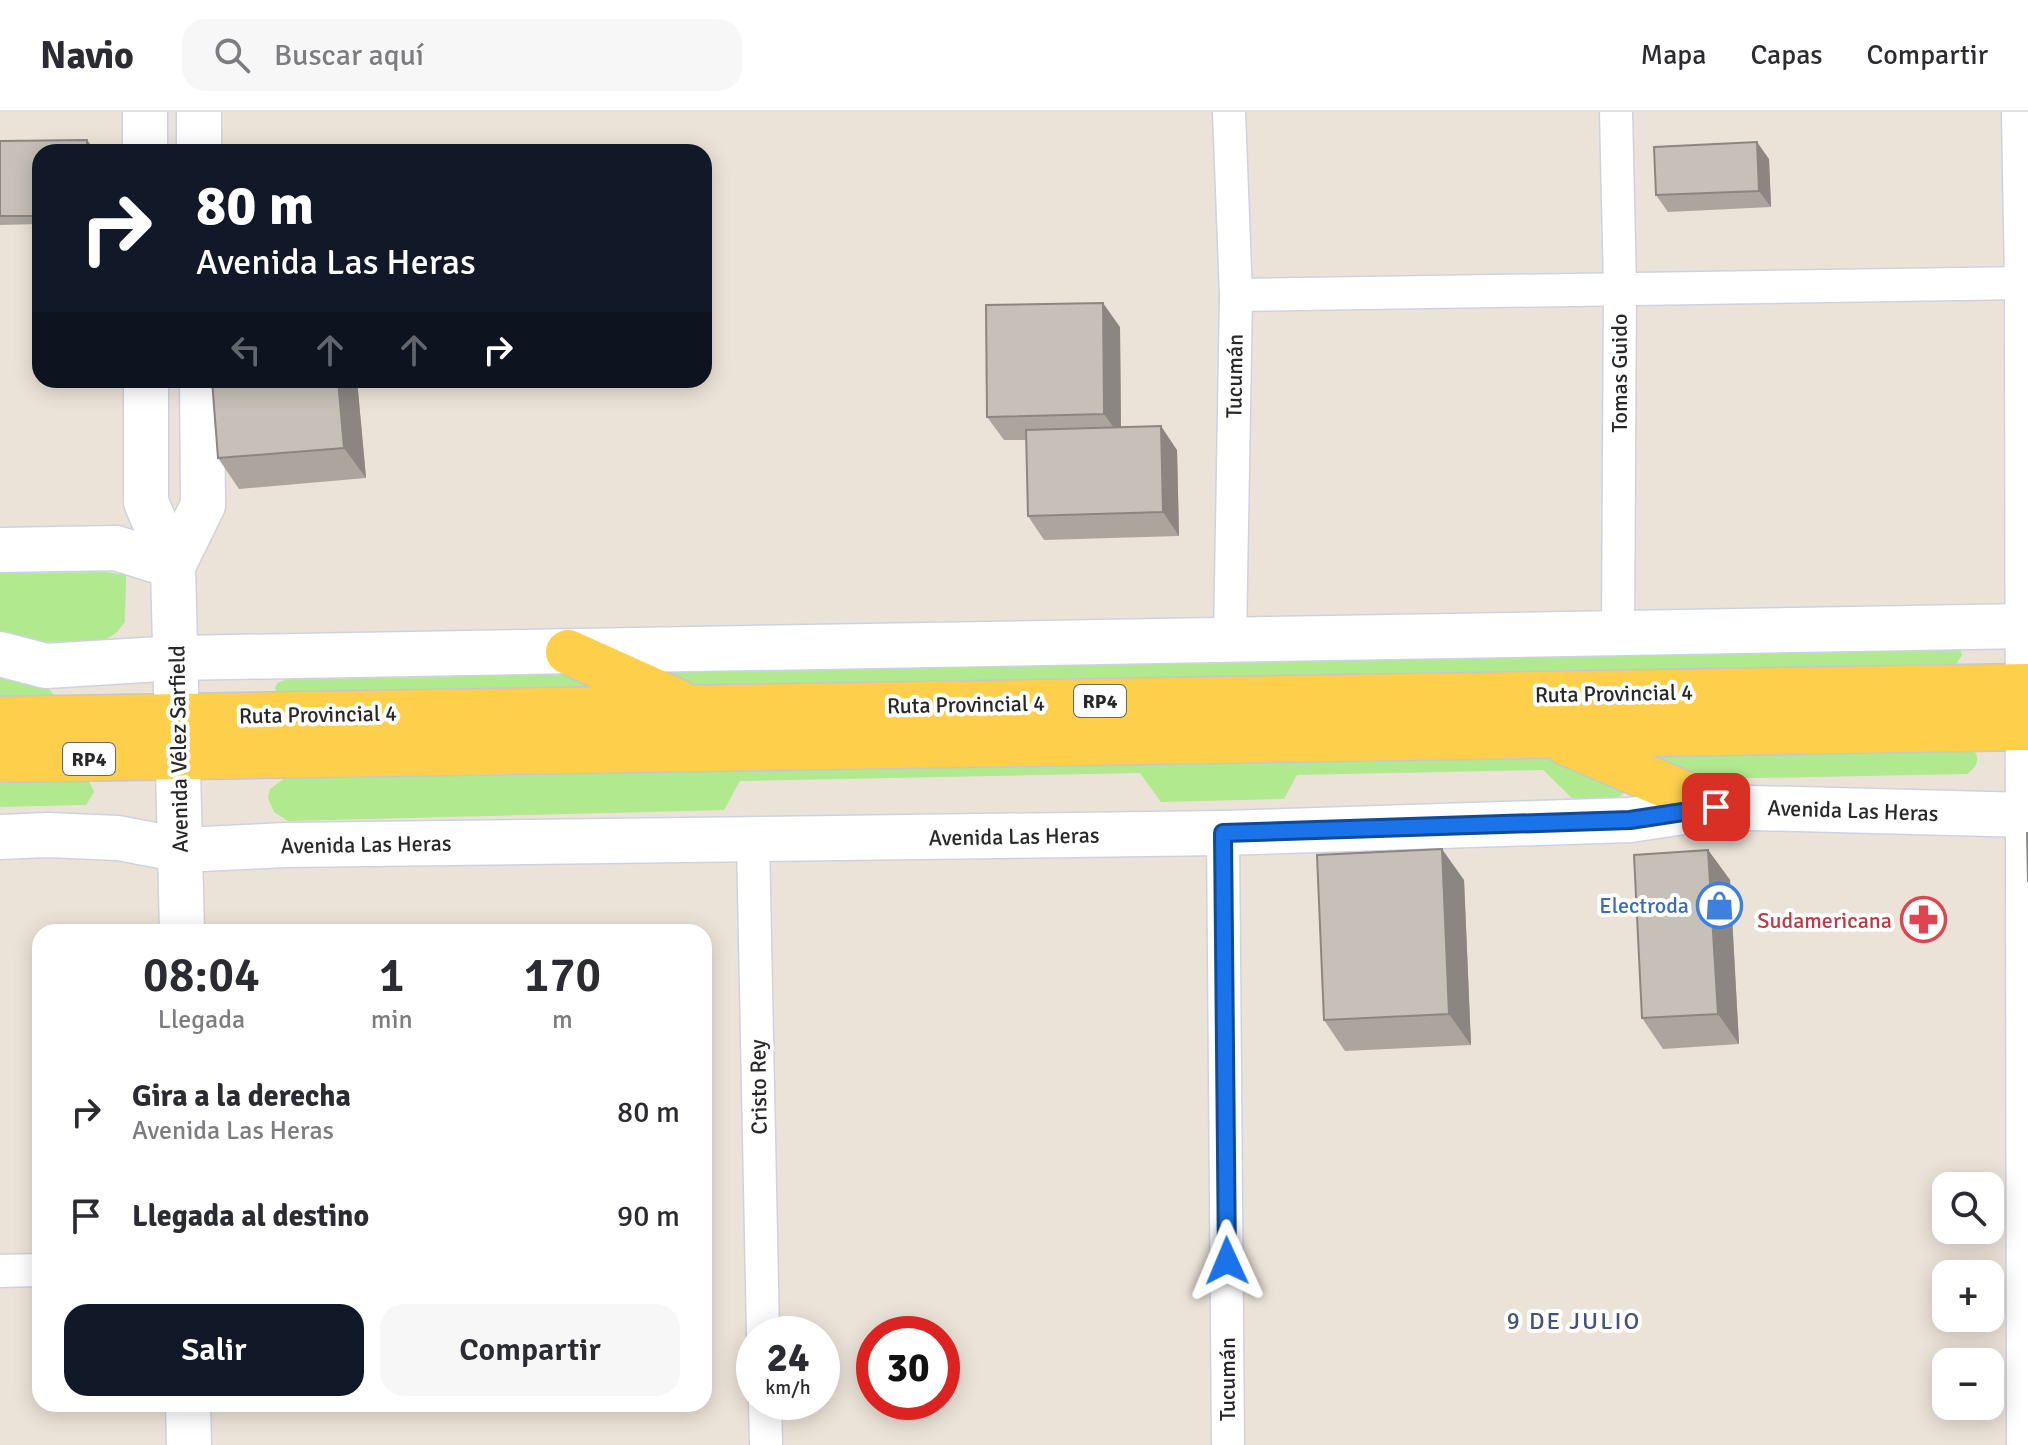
<!DOCTYPE html>
<html lang="es">
<head>
<meta charset="utf-8">
<style>
	:root { --surface:#fff; --page:#f7f7f7; --text:#2b2b33; --muted:#7c7c81; --line:#e1e1e2; --accent:#111827 }
	body { margin:0; font-family:Signika,sans-serif; background:var(--page); color:var(--text); height:100vh; display:flex; flex-direction:column; font-size:30px; white-space:nowrap }
	* { box-sizing:border-box; margin:0 }
	p { font-size:26px; color:var(--muted) }
	.icon { flex:none; width:44px; height:44px; fill:none; stroke:currentColor; stroke-width:2; stroke-linecap:round; stroke-linejoin:round }
	.map { position:relative; flex:1; overflow:hidden }
	.sheet { position:absolute; left:32px; top:812px; width:680px; height:488px; display:flex; flex-direction:column; background:var(--surface); border-radius:24px; box-shadow:0 4px 20px #0003 }
	.sheet>* { flex:none }
	.hud { position:absolute; left:32px; top:32px; width:680px; height:244px; border-radius:24px; box-shadow:0 4px 20px #0003; background:#111827; color:#fff; overflow:hidden }
	.tools { position:absolute; left:1932px; top:1060px; display:grid; gap:16px }
	.tools a { display:grid; place-items:center; width:72px; height:72px; border-radius:16px; background:var(--surface); box-shadow:0 4px 20px #0003; font-size:40px }
	.speed { position:absolute; left:736px; top:1204px; display:flex; gap:16px; font-size:40px; font-weight:700; text-align:center }
	.speed>* { display:grid; place-content:center; width:104px; height:104px; border-radius:50%; background:var(--surface); box-shadow:0 4px 20px #0003; line-height:1 }
	.speed small { font-size:20px; font-weight:400 }
	.speed .limit { border:12px solid #d22; background:#fff; color:#111 }
	.pin { position:absolute; display:grid; place-items:center; width:68px; height:68px; color:#fff; margin:-34px; border-radius:16px; box-shadow:0 4px 12px #0006 }
	.me { position:absolute; width:88px; margin:-44px; rotate:359deg; stroke-linejoin:round; filter:drop-shadow(0 0 6px #0008) }
	.turn { display:flex; align-items:center; gap:28px; height:168px; padding:0 32px; font-size:36px }
	.turn .icon { width:104px; height:104px; stroke-width:2.5 }
	.turn b { display:block; font-size:56px; line-height:68px }
	.lanes { display:flex; align-items:center; height:76px; padding:0 32px; background:#0003; justify-content:center; gap:40px; direction:ltr }
	.lanes .off { opacity:.35 }
	.eta { display:flex; justify-content:space-evenly; align-items:center; height:136px; text-align:center }
	.eta b { font-size:48px; font-weight:600; line-height:56px }
	.cta { display:flex; gap:16px; margin-top:auto; padding:16px 32px }
	.cta a { flex:1; height:92px; border-radius:24px; background:var(--accent); color:#fff; font-size:32px; font-weight:600; line-height:92px; text-align:center }
	.cta a+a { background:var(--page); color:var(--text) }
	ul { padding:0; list-style:none }
	li { display:flex; align-items:center; gap:24px; height:104px; padding:0 32px }
	li div { flex:1 }
	li b { display:block; font-size:30px }
	li em { font-style:normal }
	header { display:flex; align-items:center; gap:48px; box-sizing:border-box; height:112px; padding:0 40px; background:var(--surface); border-bottom:2px solid var(--line) }
	header strong { font-size:38px }
	nav { display:flex; gap:44px; margin-inline-start:auto; font-size:28px }
	.search { width:560px; height:72px; background:var(--page); display:flex; align-items:center; gap:20px; box-sizing:border-box; padding:0 28px; border-radius:24px; color:var(--muted); font-size:30px }
	.map>svg:first-child { display:block }
	.green { fill:#b0e98e }
	.lines { fill:none; stroke-linecap:round; stroke-linejoin:round }
	.street-casing { stroke:#cdd2e3; stroke-width:35 }
	.secondary-casing { stroke:#cdd2e3; stroke-width:47 }
	.primary-casing { stroke:#c7c7c7; stroke-width:47 }
	.street { stroke:#fff; stroke-width:32 }
	.secondary { stroke:#fff; stroke-width:44 }
	.primary { stroke:#fecf4b; stroke-width:44 }
	.wall { fill:#aba59e }
	.shaded-wall { fill:#8b8681 }
	.building { fill:#c7c0b8; stroke:#8b8681; stroke-width:2 }
	.route-casing { stroke:#114b97; stroke-width:20 }
	.route { stroke:#1a73e8; stroke-width:14 }
	.labels { text-anchor:middle; stroke-width:8; stroke-linejoin:round; paint-order:stroke }
	.shield { fill:#fff; stroke:#686868; stroke-width:2 }
	.shield-label { font-size:20px; font-weight:bold; fill:#282828 }
	.street-label { font-size:22px; fill:#282828; stroke:#fff }
	.shop-label { font-size:22px; fill:#366cbe; stroke:#fff; text-anchor:end }
	.health-label { font-size:22px; fill:#be3a42; stroke:#fff; text-anchor:end }
	.neighbourhood-label { font-size:24px; letter-spacing:2px; fill:#44507d; stroke:#fff }
</style>
</head>
<body>
<header>
<strong>Navio</strong>
<div class="search"><svg class="icon" aria-label="search" viewBox="0 0 24 24"><circle cx="10" cy="10" r="6"/><path d="M15 15l6 6"/></svg>Buscar aquí</div>
<nav><a>Mapa</a><a>Capas</a><a>Compartir</a></nav>
</header>
<div class="map">
<svg width="2028" height="1333" viewBox="0 0 2028 1333">
	<rect width="100%" height="100%" fill="#ece3d8"/>
	<g class="green">
		<path d="M107 460 126 463 125 510 116 521 103 529 41 530 0 521V461Z"/>
		<path d="M1959 535 1962 543 1953 557 725 578 658 567 657 556Z"/>
		<path d="M537 555 579 561 596 578 277 580 275 576 277 571 288 567 448 565Z"/>
		<path d="M0 564 47 575 55 584 0 591Z"/>
		<path d="M1968 633C1981 643 1980 653 1967 662L1708 667 1653 650 1651 644Z"/>
		<path d="M1546 639 1622 675 1624 681 1616 687 1572 686 1543 658 1297 663 1284 687 1161 690 1140 661 740 669 724 698 288 709 274 700 268 686 270 677 288 664Z"/>
		<path d="M0 667H84L90 671 94 680 86 693 0 695Z"/>
	</g>
	<g class="lines">
		<defs>
			<g id="street">
				<path d="M1229 0 1236 183 1230 528"/>
				<path d="M1616 0 1620 175 1618 522"/>
				<path d="M2018 0 2021 171 2023 1333"/>
				<path d="M1236 183 2028 171"/>
				<path d="M1223 721 1228 1333"/>
				<path d="M753 728 763 1222"/>
				<path d="M0 1159 40 1158"/>
				<path d="M765 1290 766 1333"/>
			</g>
			<g id="secondary">
				<path d="M145 0V40"/>
				<path d="M199 0V40"/>
				<path d="M146 268V390L173 454 182 820"/>
				<path d="M0 438 116 436 173 454"/>
				<path d="M173 454 203 393 202 268"/>
				<path d="M0 542 46 554 176 546 2028 514"/>
				<path d="M0 725 48 723 118 726 181 738 286 733 1223 721 1630 708 1716 695 2028 703"/>
				<path d="M188 1292 189 1333"/>
			</g>
			<g id="primary">
				<path d="M568 540 679 590"/>
				<path d="M0 607 2028 574"/>
				<path d="M1566 631 1716 695"/>
				<path d="M0 648 2028 616"/>
			</g>
		</defs>
		<use href="#street" class="street-casing"/>
		<use href="#secondary" class="secondary-casing"/>
		<use href="#primary" class="primary-casing"/>
		<use href="#street" class="street"/>
		<use href="#secondary" class="secondary"/>
		<use href="#primary" class="primary"/>
	</g>
	<g class="wall">
		<path d="M0 29 93 36V40H40V112L0 113Z"/>
		<path d="M1769 47 1771 95 1668 100 1656 83Z"/>
		<path d="M1120 215 1121 315 1177 338 1179 424 1044 428 1028 404 1026 328H1004L987 305Z"/>
		<path d="M212 268H357L366 366 239 377 218 346Z"/>
		<path d="M1708 738 1730 768 1739 932 1663 937 1642 906Z"/>
		<path d="M1464 768 1471 933 1345 939 1324 908Z"/>
	</g>
	<g class="shaded-wall">
		<path d="M87 28 93 36V40H87Z"/>
		<path d="M1757 30 1769 47 1771 95 1759 79Z"/>
		<path d="M1103 191 1120 215 1121 326 1104 302Z"/>
		<path d="M338 268H357L366 366 344 336Z"/>
		<path d="M1161 314 1177 338 1179 424 1163 400Z"/>
		<path d="M1442 737 1464 768 1471 933 1449 902Z"/>
		<path d="M1708 738 1730 768 1739 932 1718 902Z"/>
		<path d="M704 941 708 982 704 977Z"/>
	</g>
	<g class="building">
		<path d="M87 28V40H40V104H0V29Z"/>
		<path d="M1757 30 1759 79 1656 83 1654 35Z"/>
		<path d="M1103 191 1104 302 987 305 986 193Z"/>
		<path d="M212 268H338L344 336 218 346Z"/>
		<path d="M1161 314 1163 400 1028 404 1026 318Z"/>
		<path d="M2027 721H2028V770Z"/>
		<path d="M1442 737 1449 902 1324 908 1317 743Z"/>
		<path d="M1708 738 1718 902 1642 906 1634 743Z"/>
	</g>
	<g class="lines">
		<defs>
			<path id="route" d="M1227 1149 1223 721 1630 708 1716 695"/>
		</defs>
		<use href="#route" class="route-casing"/>
		<use href="#route" class="route"/>
	</g>
	<defs>
		<symbol id="shop-ring" viewBox="-11 -11 22 22"><circle r="9.5" fill="#fff" stroke="#3f7fe0" stroke-width="1.5"/><path d="M-5-2.5h2.3a2.7 3.5 0 0 1 5.4 0H5L5.5 6h-11ZM-1.5-2.5h3a1.5 2.3 0 0 0-3 0Z" fill="#3f7fe0"/></symbol>
		<symbol id="pharmacy-ring" viewBox="-11 -11 22 22"><circle r="9.5" fill="#fff" stroke="#e0444e" stroke-width="1.5"/><path d="M-2-6h4v4h4v4h-4v4h-4v-4h-4v-4h4Z" fill="#e0444e"/></symbol>
	</defs>
	<g fill-rule="evenodd">
		<use href="#shop-ring" x="1694" y="768" width="51" height="51"/>
		<use href="#pharmacy-ring" x="1898" y="782" width="51" height="51"/>
	</g>
	<g class="labels">
		<g class="shield">
			<rect x="1074" y="573" width="52" height="32" rx="6"/>
			<rect x="63" y="631" width="52" height="32" rx="6"/>
		</g>
		<g class="shield-label">
			<text x="1100" y="596">RP4</text>
			<text x="89" y="654">RP4</text>
		</g>
		<g class="street-label">
			<text transform="translate(1619 261) rotate(-90)" y="8">Tomas Guido</text>
			<text transform="translate(1234 264) rotate(-89)" y="8">Tucumán</text>
			<text transform="translate(1614 581) rotate(-1)" y="8">Ruta Provincial 4</text>
			<text transform="translate(966 592) rotate(-1)" y="8">Ruta Provincial 4</text>
			<text transform="translate(318 602) rotate(-1)" y="8">Ruta Provincial 4</text>
			<text transform="translate(178 637) rotate(-91)" y="8">Avenida Vélez Sarfield</text>
			<text transform="translate(1853 698) rotate(2)" y="8">Avenida Las Heras</text>
			<text transform="translate(1014 724) rotate(-1)" y="8">Avenida Las Heras</text>
			<text transform="translate(366 732) rotate(-1)" y="8">Avenida Las Heras</text>
			<text transform="translate(758 975) rotate(-91)" y="8">Cristo Rey</text>
			<text transform="translate(1227 1267) rotate(-90)" y="8">Tucumán</text>
		</g>
		<g class="shop-label">
			<text x="1689" y="801">Electroda</text>
		</g>
		<g class="health-label">
			<text x="1892" y="816">Sudamericana</text>
		</g>
		<g class="neighbourhood-label">
			<text x="1574" y="1217">9 DE JULIO</text>
		</g>
	</g>
</svg>
<div class="tools">
<a><svg class="icon" aria-label="search" viewBox="0 0 24 24"><circle cx="10" cy="10" r="6"/><path d="M15 15l6 6"/></svg></a>
<a>+</a>
<a>−</a>
</div>
<div class="speed"><div>24<small>km/h</small></div><div class="limit">30</div></div>
<div class="pin" style="left:1716px;top:695px;background:#d93025"><svg class="icon" aria-label="arrive" viewBox="0 0 24 24"><path d="M6 21V4h12l-3 4 3 4H6"/></svg></div>
<svg class="me" style="left:1227px;top:1149px" viewBox="-20 -20 40 40"><path d="M0-17L14 15 0 8-14 15z" fill="#1a73e8" stroke="#fff" stroke-width="4"/></svg>
<div class="hud">
<div class="turn"><svg class="icon" aria-label="right" viewBox="0 0 24 24"><path d="M7 20v-9h11M14 6l5 5-5 5"/></svg><div><b>80 m</b>Avenida Las Heras</div></div>
<div class="lanes"><svg class="icon off" aria-label="left" viewBox="0 0 24 24"><path d="M17 20v-9H6M10 6l-5 5 5 5"/></svg><svg class="icon off" aria-label="ahead" viewBox="0 0 24 24"><path d="M12 20V5M6 11l6-6 6 6"/></svg><svg class="icon off" aria-label="ahead" viewBox="0 0 24 24"><path d="M12 20V5M6 11l6-6 6 6"/></svg><svg class="icon" aria-label="right" viewBox="0 0 24 24"><path d="M7 20v-9h11M14 6l5 5-5 5"/></svg></div>
</div>
<section class="sheet">
<div class="eta">
<div><b>08:04</b><p>Llegada</p></div>
<div><b>1</b><p>min</p></div>
<div><b>170</b><p>m</p></div>
</div>
<ul>
<li><svg class="icon" aria-label="right" viewBox="0 0 24 24"><path d="M7 20v-9h11M14 6l5 5-5 5"/></svg><div><b>Gira a la derecha</b><p>Avenida Las Heras</p></div><em>80 m</em></li>
<li><svg class="icon" aria-label="arrive" viewBox="0 0 24 24"><path d="M6 21V4h12l-3 4 3 4H6"/></svg><div><b>Llegada al destino</b></div><em>90 m</em></li>
</ul>
<div class="cta"><a>Salir</a><a>Compartir</a></div>
</section>
</div>
</body>
</html>
